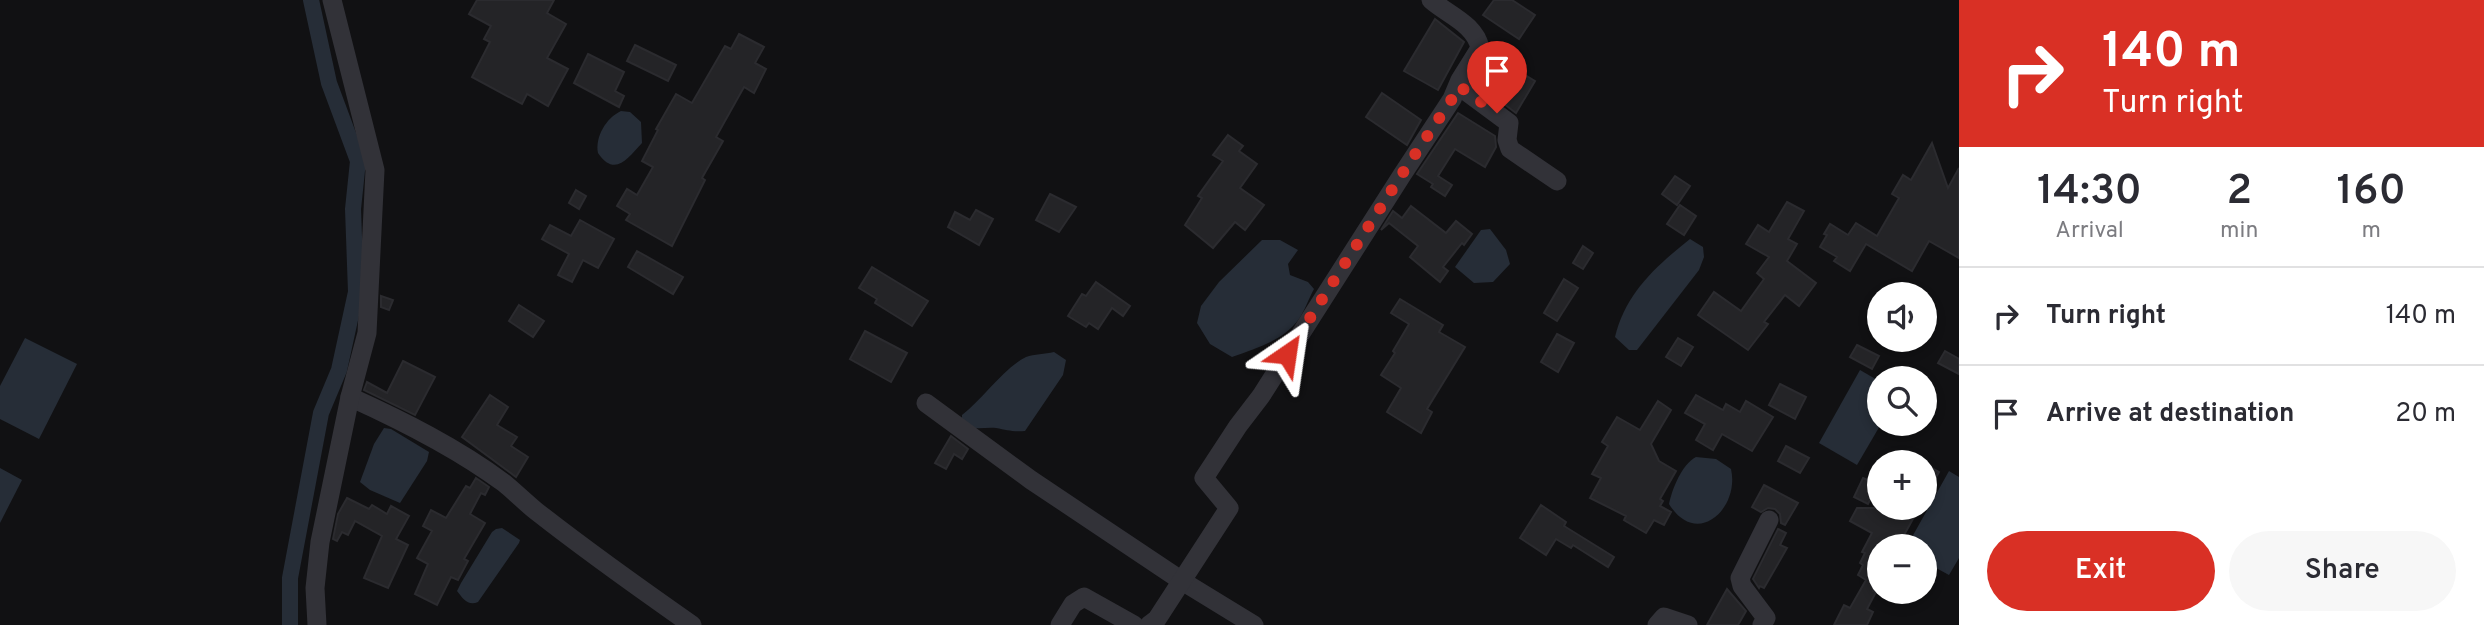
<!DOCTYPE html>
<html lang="en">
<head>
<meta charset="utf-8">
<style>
	:root { --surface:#fff; --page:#f7f7f7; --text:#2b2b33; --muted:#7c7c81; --line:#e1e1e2; --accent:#d93025 }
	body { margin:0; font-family:Overpass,sans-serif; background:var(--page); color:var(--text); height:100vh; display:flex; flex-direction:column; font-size:26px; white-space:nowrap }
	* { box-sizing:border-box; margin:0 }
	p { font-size:23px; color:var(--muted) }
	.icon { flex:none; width:38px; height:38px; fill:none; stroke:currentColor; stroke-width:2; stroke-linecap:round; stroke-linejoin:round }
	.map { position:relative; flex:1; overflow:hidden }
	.details { display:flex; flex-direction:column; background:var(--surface); width:525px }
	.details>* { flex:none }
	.banner { background:#d93025; color:#fff; overflow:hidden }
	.buttons { position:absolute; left:1867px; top:282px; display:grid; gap:14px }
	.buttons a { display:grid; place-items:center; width:70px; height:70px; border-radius:50%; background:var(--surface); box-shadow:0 4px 10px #0003; font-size:35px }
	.pin { position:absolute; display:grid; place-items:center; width:60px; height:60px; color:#fff; margin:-72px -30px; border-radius:50% 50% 50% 0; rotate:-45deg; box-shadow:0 0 7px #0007 }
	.pin .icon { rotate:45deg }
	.me { position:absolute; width:77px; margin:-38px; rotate:32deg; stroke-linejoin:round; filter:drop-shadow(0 0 5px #0008) }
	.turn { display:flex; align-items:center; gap:24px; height:147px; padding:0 28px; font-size:32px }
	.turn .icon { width:91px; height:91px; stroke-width:2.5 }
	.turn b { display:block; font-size:49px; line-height:60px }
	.eta { display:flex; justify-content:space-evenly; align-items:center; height:119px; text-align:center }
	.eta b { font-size:42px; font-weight:600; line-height:49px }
	.action { display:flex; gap:14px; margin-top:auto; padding:14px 28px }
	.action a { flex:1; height:80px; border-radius:42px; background:var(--accent); color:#fff; font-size:28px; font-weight:600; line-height:80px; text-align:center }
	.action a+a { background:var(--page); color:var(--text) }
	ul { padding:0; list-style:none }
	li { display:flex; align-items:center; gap:21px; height:98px; padding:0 28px; border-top:2px solid var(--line) }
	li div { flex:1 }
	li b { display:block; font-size:26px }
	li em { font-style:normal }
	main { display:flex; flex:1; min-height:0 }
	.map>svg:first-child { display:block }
	.water { fill:#262d37 }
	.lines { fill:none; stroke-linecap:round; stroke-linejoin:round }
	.canal { stroke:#262d37; stroke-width:16 }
	.building { fill:#242427; stroke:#2b2b2f; stroke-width:2 }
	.minor { stroke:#323238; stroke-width:19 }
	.route { stroke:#d93025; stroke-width:12; stroke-dasharray:0 21.6 }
</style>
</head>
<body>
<main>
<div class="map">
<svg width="1959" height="625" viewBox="0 0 1959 625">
	<rect width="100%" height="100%" fill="#111113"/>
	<g class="water">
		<path d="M621 111 630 112 641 122 642 143C628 158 615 178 598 153 595 137 606 118 621 111Z"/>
		<path d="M1490 229 1506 250 1510 264 1493 282 1474 283 1455 267 1481 230Z"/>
		<path d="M1690 239 1703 247 1704 257 1699 270 1637 350H1629L1615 337C1625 294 1656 266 1690 239Z"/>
		<path d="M1262 240H1280L1298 250 1288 264 1290 275 1308 282 1314 289C1309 298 1305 310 1299 319 1283 341 1256 348 1232 357L1210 344 1197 323 1201 306 1219 282Z"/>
		<path d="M25 338 77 364 39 439 0 419V386Z"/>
		<path d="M1054 352 1066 360 1063 375 1025 431C1013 432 1007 430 996 428 984 427 973 431 962 424V415C983 399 1004 368 1026 357 1034 354 1045 354 1054 352Z"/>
		<path d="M1860 370 1879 381 1881 424 1857 465 1819 443Z"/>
		<path d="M384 428 391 429 429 452 427 461 400 503 370 490 360 482 374 444Z"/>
		<path d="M1696 457 1716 459 1731 469C1740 508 1697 549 1669 504 1672 489 1682 464 1696 457Z"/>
		<path d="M0 468 22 480 0 523Z"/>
		<path d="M1949 471 1959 477V558L1949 575 1925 562V546H1907Z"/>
		<path d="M502 528 520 540 519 543 478 602C468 606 463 599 457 591L461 583 492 532 496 529Z"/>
	</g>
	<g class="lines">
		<path class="canal" d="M290 625V578L321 413 339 370 356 292 353 209 358 161 329 83 311 0"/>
	</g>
	<g class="building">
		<path d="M477 0H554L547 13 566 24 547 58 568 69 548 106 527 94 522 104 472 77 490 42 484 39 491 26 469 14Z"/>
		<path d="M1494 0H1512L1535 15 1519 39 1483 15Z"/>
		<path d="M1435 19 1464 42 1438 90 1404 71Z"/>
		<path d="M739 34 764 47 755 63 766 69 754 93 744 87 716 137 723 141 702 178 705 180 672 246 626 220 630 214 617 206 627 189 637 195 653 167 642 161 658 130 656 129 676 94 692 103 725 46 731 49Z"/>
		<path d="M635 45 676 65 668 81 627 61Z"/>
		<path d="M588 54 624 72 615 91 624 96 619 107 574 83Z"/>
		<path d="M1513 68 1535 81 1516 113 1474 81 1480 71 1502 85Z"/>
		<path d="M1382 93 1421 120 1407 145 1366 117Z"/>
		<path d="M1458 113 1495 136 1496 147 1485 167 1455 149 1438 176 1452 185 1445 196 1431 187 1433 184 1417 174Z"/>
		<path d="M1228 135 1243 146 1239 151 1257 164 1240 188 1264 205 1245 230 1235 222 1213 248 1185 225 1202 198 1198 196 1223 161 1213 155Z"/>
		<path d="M1932 143 1948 188 1959 168V258L1929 241 1912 271 1866 244 1850 271 1834 261 1837 257 1820 247 1827 235 1824 234 1830 224 1848 235 1856 223 1877 236 1899 198 1892 194 1903 175 1911 180Z"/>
		<path d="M1675 176 1690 186 1677 205 1662 194Z"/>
		<path d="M576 190 586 196 579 209 569 203Z"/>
		<path d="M1050 194 1076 207 1059 232 1036 220Z"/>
		<path d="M1787 202 1804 211 1788 239 1797 244 1787 261 1816 283 1799 306 1785 295 1764 322 1768 324 1748 350 1698 315 1714 292 1741 311 1764 279 1757 273 1769 257 1746 244 1758 225 1769 232Z"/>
		<path d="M1680 205 1696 216 1684 235 1667 224Z"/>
		<path d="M1411 206 1446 233 1456 221 1472 234 1464 245 1462 243 1443 267 1448 271 1440 282 1410 257 1418 246 1389 223 1381 230 1393 211 1402 218Z"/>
		<path d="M976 210 993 219 979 245 948 227 955 212 970 220Z"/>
		<path d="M580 220 614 239 598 268 583 260 572 282 558 275 569 254 542 239 550 225 571 236Z"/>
		<path d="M1583 246 1593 253 1583 269 1573 263Z"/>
		<path d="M637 251 683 277 673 294 628 267Z"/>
		<path d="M872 267 928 301 912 326 875 303 877 299 859 288Z"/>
		<path d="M1564 279 1578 288 1557 321 1544 313Z"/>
		<path d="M1096 282 1130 306 1123 316 1112 308 1098 329 1089 323 1086 327 1068 316 1082 294 1086 296Z"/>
		<path d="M381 296 393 300 389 310 381 307Z"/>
		<path d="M1400 299 1443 325 1439 332 1465 347 1427 409 1432 412 1421 433 1387 412 1401 388 1381 375 1395 353 1393 351 1409 324 1391 313Z"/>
		<path d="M519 305 544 321 533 337 509 321Z"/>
		<path d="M865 331 907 353 891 382 850 359Z"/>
		<path d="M1557 334 1574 343 1558 372 1541 362Z"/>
		<path d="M1678 338 1693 347 1681 366 1666 357Z"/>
		<path d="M1857 345 1879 356 1872 369 1850 357Z"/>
		<path d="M1945 351 1959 359V374L1938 363Z"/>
		<path d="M403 361 435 377 415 415 364 390 367 382 387 393Z"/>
		<path d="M1780 384 1806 397 1795 419 1769 405Z"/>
		<path d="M490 395 508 407 497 425 517 437 511 446 528 457 516 477 462 437Z"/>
		<path d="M1696 395 1723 410 1726 404 1740 412 1746 401 1773 417 1752 451 1722 434 1713 450 1696 440 1705 424 1685 413Z"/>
		<path d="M1658 401 1671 410 1651 444 1659 461 1676 471 1660 499 1663 501 1660 506 1671 512 1664 525 1654 520 1646 533 1624 520 1626 516 1590 498 1601 478 1592 474 1608 446 1602 442 1617 417 1640 430Z"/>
		<path d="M951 436 968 449 962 459 954 454 946 469 935 463Z"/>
		<path d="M1786 446 1809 458 1800 473 1778 461Z"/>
		<path d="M1925 464 1939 472 1925 496Z"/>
		<path d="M476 478 489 487 485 495 481 493 470 514 485 523 464 559 468 561 458 580 451 577 437 605 415 594 428 564 417 558 432 531 423 526 431 510 446 518 466 486 470 488Z"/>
		<path d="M1863 478 1878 485 1868 504 1854 497Z"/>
		<path d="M1764 485 1798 503 1785 525 1781 523 1780 514 1775 509 1768 508 1761 512 1752 507Z"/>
		<path d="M347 498 369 509 372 505 387 514 391 506 409 516 396 539 408 545 388 588 364 578 382 536 355 521 348 535 342 532 337 541 333 539 338 514Z"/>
		<path d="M1541 505 1566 522 1564 526 1614 557 1608 567 1573 545 1571 548 1556 539 1546 555 1520 538Z"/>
		<path d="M1857 508H1919L1898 546H1880V578L1873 591 1876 592 1867 609 1873 612 1867 625H1834L1844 605 1850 608 1866 580 1858 575 1863 565 1860 563 1865 553 1862 552 1872 533 1850 521Z"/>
		<path d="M1778 529 1786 533 1780 545 1787 548 1764 588 1760 586 1759 588 1753 579Z"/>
		<path d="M1727 589 1746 611 1738 625H1707Z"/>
	</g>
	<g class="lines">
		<g class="minor">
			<path d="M1459 86 1509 123 1507 140 1510 149 1557 181"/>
			<path d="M350 397C403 421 457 448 504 483 515 492 525 502 536 511 587 551 639 588 692 625"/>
			<path d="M926 403 1031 480 1182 581 1254 625"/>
			<path d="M317 625 315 588 320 542 350 397 367 333 375 170 332 0"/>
			<path d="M1060 625 1073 604 1084 597 1134 625"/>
			<path d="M1149 625 1157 619 1229 508 1204 478 1238 426 1261 396 1402 175 1452 99 1460 80 1480 48C1475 24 1448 15 1431 0"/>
			<path d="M1657 625 1664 617 1688 625"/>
			<path d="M1762 625 1766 618 1742 586 1740 578 1769 520"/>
		</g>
	</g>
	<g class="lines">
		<path class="route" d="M1287 354 1402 174 1452 99 1459 86 1497 113"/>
	</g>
</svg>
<div class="buttons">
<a><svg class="icon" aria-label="sound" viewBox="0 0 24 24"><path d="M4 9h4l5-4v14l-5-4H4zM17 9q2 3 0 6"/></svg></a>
<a><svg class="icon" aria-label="search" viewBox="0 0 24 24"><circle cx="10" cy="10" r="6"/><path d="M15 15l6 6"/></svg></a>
<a>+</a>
<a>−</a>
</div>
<div class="pin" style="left:1497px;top:113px;background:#d93025"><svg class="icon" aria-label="arrive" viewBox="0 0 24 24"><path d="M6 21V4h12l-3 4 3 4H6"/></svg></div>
<svg class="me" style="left:1287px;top:354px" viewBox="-20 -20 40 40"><path d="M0-17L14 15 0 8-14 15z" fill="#d93025" stroke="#fff" stroke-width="4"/></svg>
</div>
<section class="details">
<div class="banner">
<div class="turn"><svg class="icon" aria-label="right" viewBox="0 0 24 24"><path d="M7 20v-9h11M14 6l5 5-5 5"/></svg><div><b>140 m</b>Turn right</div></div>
</div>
<div class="eta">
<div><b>14:30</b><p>Arrival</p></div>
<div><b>2</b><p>min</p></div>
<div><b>160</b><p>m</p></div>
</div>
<ul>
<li><svg class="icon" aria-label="right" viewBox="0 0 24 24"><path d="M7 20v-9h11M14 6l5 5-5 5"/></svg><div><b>Turn right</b></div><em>140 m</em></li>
<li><svg class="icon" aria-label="arrive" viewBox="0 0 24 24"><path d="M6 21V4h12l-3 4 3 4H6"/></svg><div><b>Arrive at destination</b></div><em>20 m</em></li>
</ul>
<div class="action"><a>Exit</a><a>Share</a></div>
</section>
</main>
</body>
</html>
